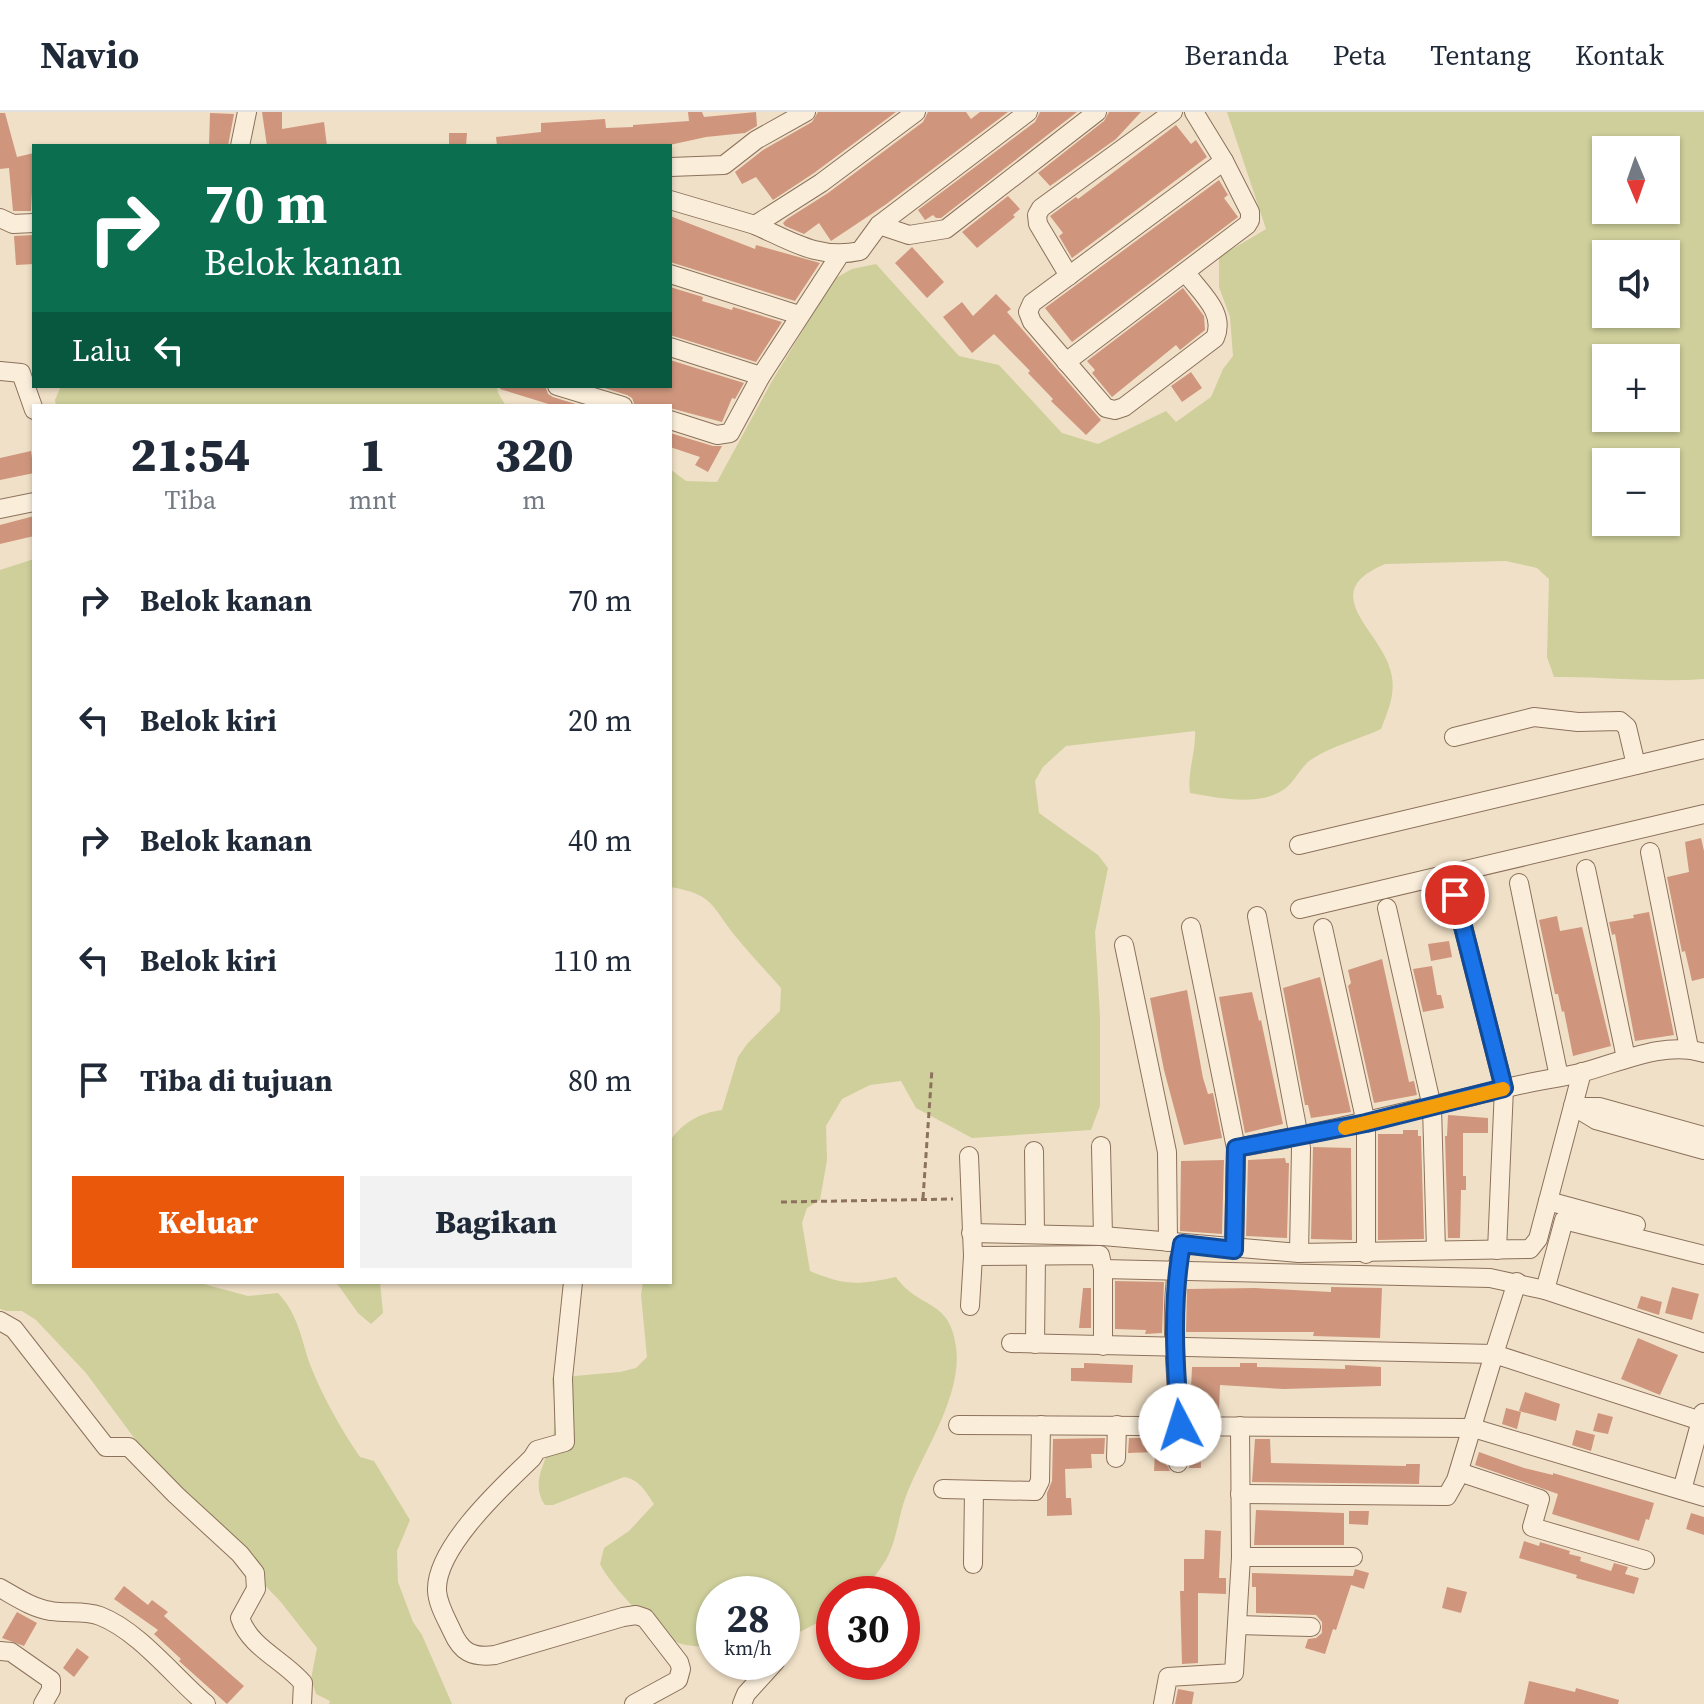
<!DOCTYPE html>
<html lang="id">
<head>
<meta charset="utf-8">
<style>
	:root { --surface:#fff; --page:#f2f2f3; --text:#1f2937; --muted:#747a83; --line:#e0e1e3; --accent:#ea580c }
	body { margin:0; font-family:"Source Serif 4",serif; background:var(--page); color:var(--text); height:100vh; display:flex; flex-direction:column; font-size:30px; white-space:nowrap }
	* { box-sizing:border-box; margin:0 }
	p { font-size:26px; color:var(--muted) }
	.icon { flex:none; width:44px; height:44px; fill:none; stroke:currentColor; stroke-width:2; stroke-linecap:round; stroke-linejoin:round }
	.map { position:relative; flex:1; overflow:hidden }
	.details { position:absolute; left:32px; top:292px; width:640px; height:880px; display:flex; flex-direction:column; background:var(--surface); border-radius:0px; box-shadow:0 2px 6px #0004 }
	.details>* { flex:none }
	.banner { position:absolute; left:32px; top:32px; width:640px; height:244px; border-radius:0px; box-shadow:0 2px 6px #0004; background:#0b6e4f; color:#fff; overflow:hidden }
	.needle { width:52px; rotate:178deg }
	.controls { position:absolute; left:1592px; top:24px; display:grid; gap:16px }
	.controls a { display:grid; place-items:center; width:88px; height:88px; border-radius:0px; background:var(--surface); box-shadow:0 2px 6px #0004; font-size:40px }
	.speed { position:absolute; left:696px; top:1464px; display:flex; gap:16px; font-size:40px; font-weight:700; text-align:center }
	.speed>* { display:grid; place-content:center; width:104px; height:104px; border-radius:50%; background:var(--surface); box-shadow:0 2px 6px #0004; line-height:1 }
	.speed small { font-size:20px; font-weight:400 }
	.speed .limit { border:12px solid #d22; background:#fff; color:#111 }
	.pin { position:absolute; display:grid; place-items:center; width:68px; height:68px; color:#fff; margin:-34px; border:4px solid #fff; border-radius:50%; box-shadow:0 2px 8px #0007 }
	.me { position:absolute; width:88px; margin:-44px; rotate:355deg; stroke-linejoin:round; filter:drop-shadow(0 0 6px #0008) }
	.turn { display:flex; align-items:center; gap:28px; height:168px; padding:0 40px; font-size:36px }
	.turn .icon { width:104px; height:104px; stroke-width:2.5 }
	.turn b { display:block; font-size:56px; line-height:68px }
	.then { display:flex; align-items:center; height:76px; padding:0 40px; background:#0003; gap:16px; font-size:30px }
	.eta { display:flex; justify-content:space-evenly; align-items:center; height:136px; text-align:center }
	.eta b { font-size:48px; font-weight:800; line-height:56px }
	.cta { display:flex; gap:16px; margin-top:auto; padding:16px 40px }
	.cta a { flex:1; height:92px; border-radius:0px; background:var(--accent); color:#fff; font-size:32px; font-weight:800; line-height:92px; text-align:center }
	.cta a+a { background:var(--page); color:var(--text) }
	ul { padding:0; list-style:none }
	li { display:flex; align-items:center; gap:24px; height:120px; padding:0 40px }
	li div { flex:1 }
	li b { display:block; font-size:30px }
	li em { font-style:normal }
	header { display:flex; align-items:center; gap:48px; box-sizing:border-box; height:112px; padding:0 40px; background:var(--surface); border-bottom:2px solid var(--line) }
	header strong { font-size:38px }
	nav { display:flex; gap:44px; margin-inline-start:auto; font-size:28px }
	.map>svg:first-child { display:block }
	.green { fill:#cecf9b; fill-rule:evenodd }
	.building { fill:#cf967d }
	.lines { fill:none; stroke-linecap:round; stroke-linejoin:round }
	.minor-casing { stroke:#8c715c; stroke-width:20 }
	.path { stroke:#8c715c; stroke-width:3; stroke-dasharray:6 4; stroke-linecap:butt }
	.minor { stroke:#faeedb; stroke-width:18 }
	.route-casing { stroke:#114b97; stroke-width:20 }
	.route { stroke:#1a73e8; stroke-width:14 }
	.slow { stroke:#f59e0b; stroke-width:14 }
</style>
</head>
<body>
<header>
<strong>Navio</strong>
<nav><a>Beranda</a><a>Peta</a><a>Tentang</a><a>Kontak</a></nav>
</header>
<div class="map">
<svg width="1704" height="1592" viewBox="0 0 1704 1592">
	<rect width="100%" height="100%" fill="#f0e0c7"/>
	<g class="green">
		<path d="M1227 0H1704V567C1654 571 1604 564 1554 565L1547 545 1549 467 1537 456 1506 449 1385 452C1316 481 1379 517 1390 557 1397 578 1389 597 1381 617 1360 627 1331 634 1312 647 1302 653 1297 666 1287 675 1262 696 1220 686 1190 681 1187 660 1196 641 1195 619L1066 634 1043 655 1035 669 1039 701 1098 743 1108 756 1095 820 1100 904V994L1091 1018 972 1026 916 996 901 969 870 973 842 987 826 1014 827 1048 820 1088 807 1096 802 1111 810 1159C845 1174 859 1173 896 1165 919 1198 950 1186 956 1235 963 1283 923 1340 906 1384 898 1405 897 1428 886 1448 880 1458 871 1469 863 1476 855 1484 845 1482 834 1482V1500L825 1507 786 1527H782V1482H714V1531C704 1535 693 1535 682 1532 658 1525 611 1474 600 1452L604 1436 629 1419 654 1392C646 1380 639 1367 624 1365L553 1393H545C527 1367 553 1343 554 1316 556 1300 553 1282 552 1266L620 1260 636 1256 647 1245 641 1183 643 1170H670V1029C683 1010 700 1001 722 998L738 945 747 932 780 899 781 876C766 859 750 842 736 825 711 794 714 782 670 775V357L686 369 717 370 772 269 834 167 852 157 876 152 959 244 999 253 1062 321 1098 332 1166 299 1176 310 1211 285 1223 257 1233 244 1230 205 1219 175V145L1266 117ZM1606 38H1666V98H1606ZM1606 142H1666V202H1606ZM1606 246H1666V306H1606ZM1606 350H1666V410H1606Z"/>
		<path d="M61 274H497L498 281 506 294H56L55 288Z"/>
		<path d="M34 447V1170H196L248 1184 278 1181C299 1203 301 1228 311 1255 324 1287 341 1317 360 1345L374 1349 410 1408 397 1439 398 1470 413 1510 422 1523 452 1592H329L330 1589 316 1582 311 1567 317 1536 280 1489 172 1377 86 1261 36 1208 22 1199H6L0 1197V458Z"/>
		<path d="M336 1170H380L383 1201 371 1212 358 1201Z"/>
	</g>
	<g class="building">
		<path d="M262 0H282V17L324 10 327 34H267Z"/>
		<path d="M688 0H702L704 5 756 0 757 14 745 21 706 25 665 34H497L496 25 541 20V11L605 7 606 16 633 15V13L689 9Z"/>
		<path d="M818 0H896L814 61 773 88 756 65 742 72 735 60 763 38 812 10Z"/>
		<path d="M928 0H966L971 7 980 0H1008L885 93 831 129 819 111 804 122 785 114 783 111 787 107 828 81 923 10Z"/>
		<path d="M1040 0H1077L941 106H936L933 103 925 108 918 98 1035 10Z"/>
		<path d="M1109 0H1141L1116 27 1050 74 1038 61 1104 9Z"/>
		<path d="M0 1H5L17 45 34 41 31 99H13L9 56 0 57Z"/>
		<path d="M210 1 234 2 228 34H209Z"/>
		<path d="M1176 13 1191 32 1196 28 1207 45 1072 146 1059 124 1063 121 1050 104 1076 85 1078 87Z"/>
		<path d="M449 21H467L466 34H449Z"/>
		<path d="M1219 68 1228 83 1224 86 1238 105 1072 230 1045 196Z"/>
		<path d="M1008 84 1020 97 1013 103 1015 105 977 136 962 120Z"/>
		<path d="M670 104 755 137 756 133 820 151 795 189 670 150Z"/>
		<path d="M34 123V152L16 153 14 124Z"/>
		<path d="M912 135 944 170 927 186 895 151Z"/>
		<path d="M670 175 703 185 702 189 732 198 733 195 782 210 756 250 670 223Z"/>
		<path d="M1183 176 1204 204 1205 218 1180 238 1176 233 1112 285 1092 261 1095 258 1087 249Z"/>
		<path d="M996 182 1011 197 1007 200 1101 308 1086 323 1051 289 1053 287 1028 261 1030 259 994 222 972 241 943 205 962 190 973 204Z"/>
		<path d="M670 248 744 271 735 287 732 286 722 310 670 296V294H635L632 286 627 283 598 274H670Z"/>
		<path d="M1191 260 1202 276 1182 290 1171 274Z"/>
		<path d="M501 274H545L548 282 553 285 582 294H555L500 277Z"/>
		<path d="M670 321 713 334H722L708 360 695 353 700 345 670 335Z"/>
		<path d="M31 339 34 361 0 368V346Z"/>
		<path d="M34 404V424L0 432V413Z"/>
		<path d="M1701 726 1704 739V866L1692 869 1685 839 1682 840 1667 765 1689 760 1685 730Z"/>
		<path d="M1649 800 1674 923 1635 929 1615 822 1612 823 1609 810 1634 806 1633 803Z"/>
		<path d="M1557 804 1560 819 1582 815 1611 934 1573 944 1564 899 1562 900 1558 882H1555L1539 808Z"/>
		<path d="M1449 829 1452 845 1431 849 1428 832Z"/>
		<path d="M1382 847 1409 970 1414 969 1417 983 1374 991 1348 874 1351 871 1348 858Z"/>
		<path d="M1432 854 1437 883H1441L1444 896 1423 900 1413 857Z"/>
		<path d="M1320 865 1351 1000 1311 1006 1308 993H1305L1283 876Z"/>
		<path d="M1187 878 1203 966 1208 982 1213 981 1222 1026 1184 1033 1164 958 1150 886Z"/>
		<path d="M1252 880 1259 909 1261 908 1283 1012 1245 1021 1219 885Z"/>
		<path d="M1448 1003 1488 1006V1021H1463V1064H1466V1078H1461L1460 1126H1448L1445 1024H1447Z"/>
		<path d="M1403 1018H1418V1024H1421L1424 1127 1378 1128V1022H1403Z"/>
		<path d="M1313 1035 1351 1036 1352 1128 1311 1127Z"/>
		<path d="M1285 1046 1286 1051H1289L1287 1126 1246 1124 1248 1048Z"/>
		<path d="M1224 1048 1222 1122 1180 1119 1181 1049Z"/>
		<path d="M1115 1169 1164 1170 1162 1221 1145 1222 1146 1218 1115 1217Z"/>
		<path d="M1331 1175 1382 1176 1380 1226 1313 1224 1314 1220H1186L1187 1177 1255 1176 1331 1180Z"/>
		<path d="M1672 1175 1699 1182 1692 1208 1665 1201Z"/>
		<path d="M1083 1176H1091V1216H1079Z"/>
		<path d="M1641 1184 1662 1190 1659 1203 1637 1196Z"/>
		<path d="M1638 1226 1678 1243 1660 1283 1621 1267Z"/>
		<path d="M1084 1251 1133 1253 1132 1271 1071 1269V1256H1084Z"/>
		<path d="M1240 1251H1257V1255L1345 1257V1253L1381 1255V1274L1284 1277 1220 1273 1219 1298H1190L1192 1255H1240Z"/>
		<path d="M1525 1280 1560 1292 1556 1309 1519 1299Z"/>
		<path d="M1506 1296 1521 1300 1517 1317 1502 1312Z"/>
		<path d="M1598 1301 1613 1305 1608 1322 1593 1319Z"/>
		<path d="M1576 1318 1595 1323 1591 1339 1572 1333Z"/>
		<path d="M1105 1326 1104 1342H1091L1092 1356 1065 1357 1066 1386H1071L1072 1403 1047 1404V1381L1052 1369 1053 1327Z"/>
		<path d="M1129 1326H1167L1166 1351 1170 1359H1154L1155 1340 1128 1341Z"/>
		<path d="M1191 1326H1200L1201 1356H1189Z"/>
		<path d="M1255 1327H1270L1271 1351 1406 1354V1352H1420L1419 1372 1252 1370Z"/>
		<path d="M1479 1340 1524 1356 1553 1363V1361L1654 1391 1649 1408 1646 1407 1639 1429 1552 1402 1558 1382 1475 1353Z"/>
		<path d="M1256 1398 1344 1401V1433H1254Z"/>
		<path d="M1349 1399H1369L1368 1413 1349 1412Z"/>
		<path d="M1691 1401 1704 1405V1423L1686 1417Z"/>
		<path d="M1205 1418 1221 1419 1219 1466H1226V1482L1198 1481V1551L1182 1552 1180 1479H1184V1447H1204Z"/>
		<path d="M1524 1429 1539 1434 1540 1430 1570 1439 1569 1442 1581 1445 1580 1449 1611 1459 1614 1451 1628 1455 1625 1462 1639 1466 1634 1482 1576 1466 1577 1463 1519 1446Z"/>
		<path d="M1355 1457 1369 1461 1364 1477 1351 1473 1336 1518 1333 1517 1325 1542 1305 1536 1308 1527 1316 1526 1322 1521V1510L1316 1503 1256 1501V1475H1252V1461L1353 1464Z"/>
		<path d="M124 1474 148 1493 152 1488 168 1500 164 1504 244 1574 227 1592 179 1549 181 1547 154 1522 158 1518 114 1487Z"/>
		<path d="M1447 1475 1467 1480 1461 1501 1442 1496Z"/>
		<path d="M17 1500 37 1511 24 1534 2 1526Z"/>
		<path d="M77 1536 89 1545 74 1565 63 1556Z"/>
		<path d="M1529 1569 1575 1580 1576 1576 1619 1588 1618 1592H1524Z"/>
		<path d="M1178 1577 1194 1580 1192 1592H1175Z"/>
	</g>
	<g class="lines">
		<defs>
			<g id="minor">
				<path d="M240 34 247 0"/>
				<path d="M670 55 724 53 756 28 806 0"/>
				<path d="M670 88 755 113 821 71 916 0"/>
				<path d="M0 106 13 112 34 111"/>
				<path d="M755 113C791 129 819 148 860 139L879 113 1028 0"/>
				<path d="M879 113 909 123 946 117 1097 0"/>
				<path d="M1186 161C1201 181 1226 201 1215 226L1124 295 1115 298 1106 296 1032 210 1028 200 1032 191 1224 49"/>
				<path d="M670 162 799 203"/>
				<path d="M1069 164 1038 112 1037 103 1041 96 1173 0"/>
				<path d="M670 235 761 264"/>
				<path d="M1066 250 1247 113 1250 108V100L1224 49 1194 0"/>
				<path d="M0 259 21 261 34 298"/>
				<path d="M557 274 623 294"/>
				<path d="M670 308 717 323 730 321 761 264 839 144"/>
				<path d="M0 397 34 390"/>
				<path d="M1454 625 1534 605 1578 610 1620 609 1627 615 1636 653"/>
				<path d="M1299 733 1704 637"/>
				<path d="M1650 740 1689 936"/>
				<path d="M1586 757 1626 946"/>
				<path d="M1519 771 1559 965"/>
				<path d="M1455 783 1504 976 1497 1138"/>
				<path d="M1387 796 1432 995 1436 1138"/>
				<path d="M1300 797 1704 702"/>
				<path d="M1257 804 1301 1036 1299 1141"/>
				<path d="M1191 815 1236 1036 1234 1138"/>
				<path d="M1323 816 1366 1011V1142"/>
				<path d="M1124 833 1167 1040 1168 1130"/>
				<path d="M1573 994 1596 1008 1704 1038"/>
				<path d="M1576 995H1599L1704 1024"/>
				<path d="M1101 1034 1103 1124"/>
				<path d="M1236 1036C1327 1020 1412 998 1503 977 1528 970 1554 967 1580 961 1619 951 1664 928 1704 941"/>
				<path d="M1034 1039 1035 1121"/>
				<path d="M969 1044 973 1144 1100 1143 1103 1157 1490 1166 1545 1178 1704 1231"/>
				<path d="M1548 1089 1636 1113"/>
				<path d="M971 1121 1103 1124 1299 1141 1530 1137 1538 1127 1582 960"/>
				<path d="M573 1170 563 1266 565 1330 537 1338 532 1346C503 1374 435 1436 437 1479 438 1493 446 1506 452 1519 461 1540 472 1546 495 1543L623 1505 636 1503 645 1506 679 1550 681 1557 678 1568 634 1592"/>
				<path d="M1545 1178 1564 1108 1704 1143"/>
				<path d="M970 1194 973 1144"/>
				<path d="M0 1209 14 1217 106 1335H129L176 1383 240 1442 255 1461 256 1477 240 1506C250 1536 284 1548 303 1571L302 1592"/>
				<path d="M1011 1231 1494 1242 1517 1170"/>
				<path d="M1035 1232 1036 1144"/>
				<path d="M1103 1234V1157"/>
				<path d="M958 1313 1473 1316 1704 1385"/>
				<path d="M1116 1346 1117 1313"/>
				<path d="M1178 1351C1182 1283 1166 1214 1179 1147"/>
				<path d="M1459 1360 1540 1387 1532 1415 1645 1448"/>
				<path d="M943 1377 1035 1379 1040 1369 1041 1313"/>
				<path d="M1682 1378 1703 1301"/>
				<path d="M1240 1382 1447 1384 1456 1368 1494 1242 1704 1310"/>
				<path d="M1241 1445H1353"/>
				<path d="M973 1452 974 1378"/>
				<path d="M0 1476C16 1485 32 1496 51 1499 67 1502 84 1498 100 1504 139 1519 174 1565 206 1592"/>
				<path d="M1238 1513 1311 1515"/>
				<path d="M0 1539 11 1540 51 1568V1578L43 1592"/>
				<path d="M742 1592 746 1582 775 1550"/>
				<path d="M1163 1592 1168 1565 1234 1561 1241 1445 1240 1314"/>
			</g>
		</defs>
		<use href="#minor" class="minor-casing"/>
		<g class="path">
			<path d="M923 1086 932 957"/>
			<path d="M781 1090 953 1087"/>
		</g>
		<use href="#minor" class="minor"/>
	</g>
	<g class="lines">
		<defs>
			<path id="route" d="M1180 1313C1175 1252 1171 1192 1182 1132L1234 1138 1236 1036 1366 1011 1504 976 1455 783"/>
		</defs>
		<use href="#route" class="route-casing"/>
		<use href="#route" class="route"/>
		<path class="slow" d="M1345 1016 1503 977"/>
	</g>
</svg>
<div class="controls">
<a><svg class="needle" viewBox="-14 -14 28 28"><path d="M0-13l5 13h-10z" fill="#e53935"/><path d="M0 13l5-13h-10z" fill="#747a83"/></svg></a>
<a><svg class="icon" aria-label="sound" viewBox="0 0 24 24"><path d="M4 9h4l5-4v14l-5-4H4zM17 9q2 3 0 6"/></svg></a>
<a>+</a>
<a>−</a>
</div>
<div class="speed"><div>28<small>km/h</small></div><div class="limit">30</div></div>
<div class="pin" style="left:1455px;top:783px;background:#d93025"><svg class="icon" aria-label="arrive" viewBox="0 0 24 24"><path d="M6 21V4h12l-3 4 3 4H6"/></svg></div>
<svg class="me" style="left:1180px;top:1313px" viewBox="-20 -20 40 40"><circle r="19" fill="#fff"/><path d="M0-13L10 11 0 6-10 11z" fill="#1a73e8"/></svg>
<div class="banner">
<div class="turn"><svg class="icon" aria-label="right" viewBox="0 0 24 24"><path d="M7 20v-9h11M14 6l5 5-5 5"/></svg><div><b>70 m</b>Belok kanan</div></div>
<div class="then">Lalu<svg class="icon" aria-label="left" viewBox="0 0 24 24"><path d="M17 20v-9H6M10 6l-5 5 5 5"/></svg></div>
</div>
<section class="details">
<div class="eta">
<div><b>21:54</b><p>Tiba</p></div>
<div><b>1</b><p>mnt</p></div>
<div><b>320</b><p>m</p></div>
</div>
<ul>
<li><svg class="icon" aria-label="right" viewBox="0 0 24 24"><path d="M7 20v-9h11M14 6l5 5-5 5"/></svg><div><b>Belok kanan</b></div><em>70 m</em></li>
<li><svg class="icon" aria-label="left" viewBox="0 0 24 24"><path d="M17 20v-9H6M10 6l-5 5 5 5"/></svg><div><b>Belok kiri</b></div><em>20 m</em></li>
<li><svg class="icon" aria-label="right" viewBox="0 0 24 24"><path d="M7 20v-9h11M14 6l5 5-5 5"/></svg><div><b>Belok kanan</b></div><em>40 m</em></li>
<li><svg class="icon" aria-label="left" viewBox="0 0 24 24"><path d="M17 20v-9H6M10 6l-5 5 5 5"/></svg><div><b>Belok kiri</b></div><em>110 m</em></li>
<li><svg class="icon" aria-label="arrive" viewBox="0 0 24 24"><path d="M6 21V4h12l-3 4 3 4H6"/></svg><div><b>Tiba di tujuan</b></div><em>80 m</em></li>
</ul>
<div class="cta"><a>Keluar</a><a>Bagikan</a></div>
</section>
</div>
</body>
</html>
